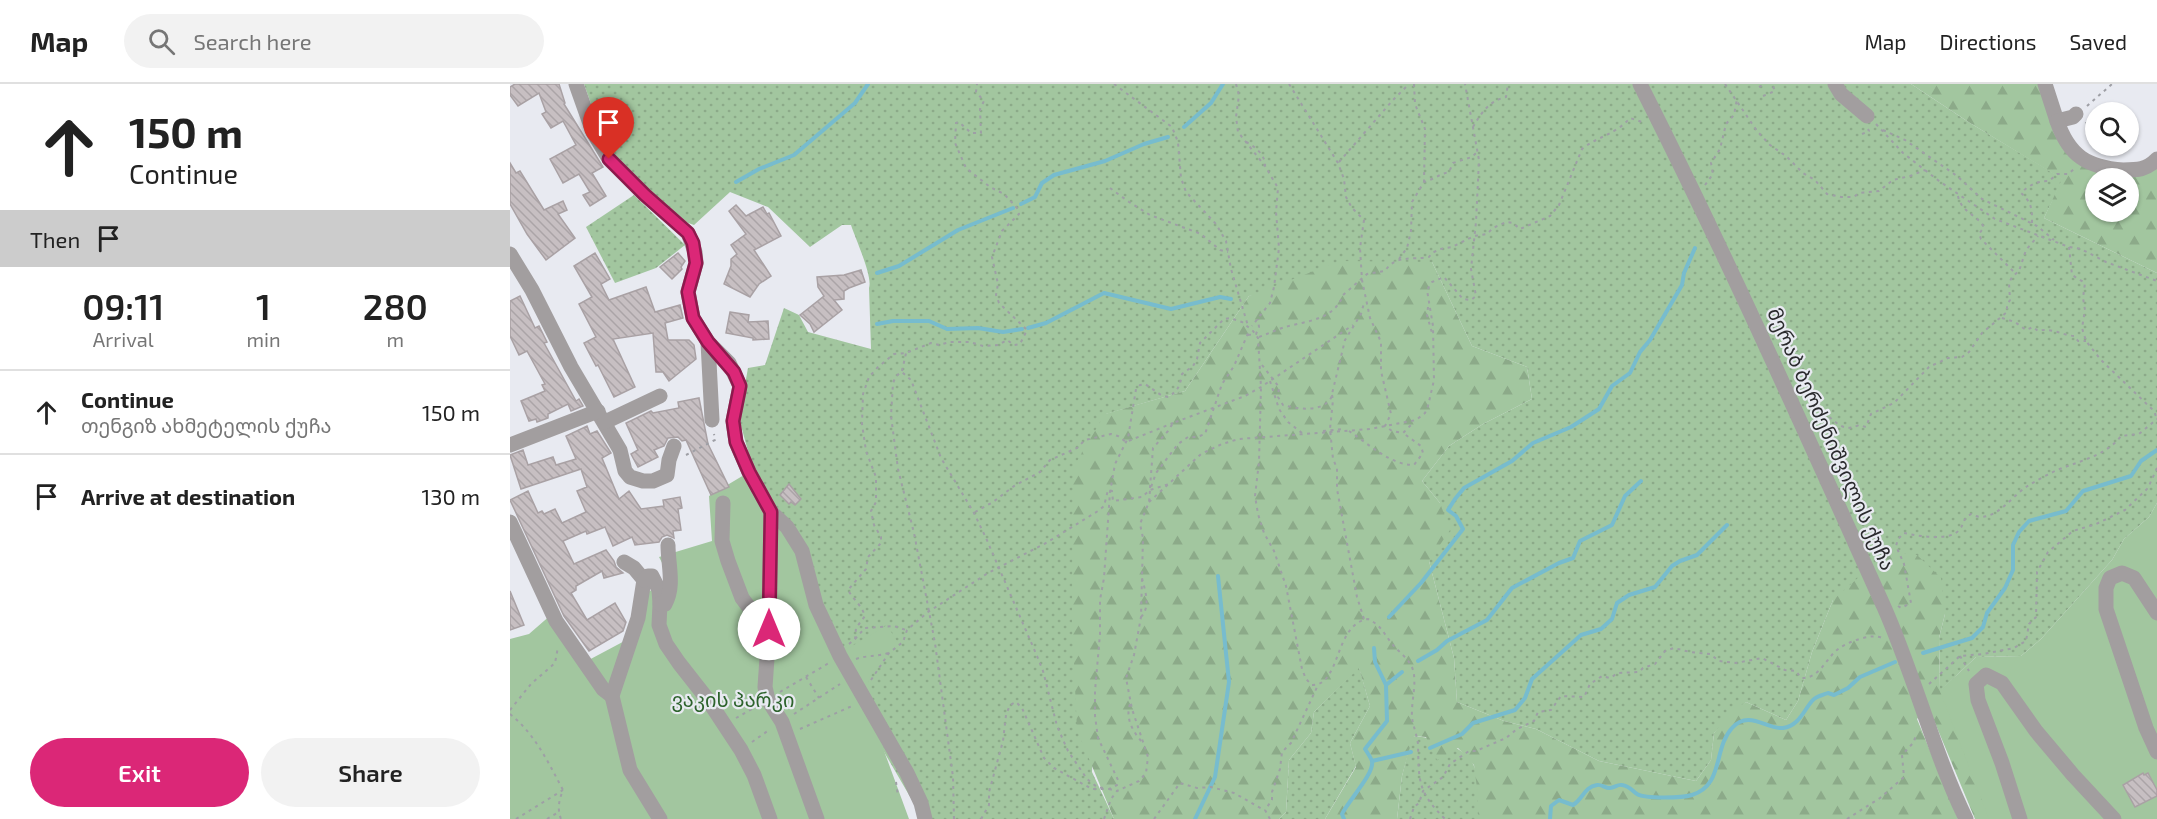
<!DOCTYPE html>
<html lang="en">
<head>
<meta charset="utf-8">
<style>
	:root { --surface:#fff; --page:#f2f2f2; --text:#222; --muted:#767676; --line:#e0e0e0; --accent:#db2777 }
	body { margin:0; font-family:"Exo 2","Noto Sans Georgian",sans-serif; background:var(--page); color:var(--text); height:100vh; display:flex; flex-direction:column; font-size:22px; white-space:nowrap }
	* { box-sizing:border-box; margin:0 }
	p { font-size:20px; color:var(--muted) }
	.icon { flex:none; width:33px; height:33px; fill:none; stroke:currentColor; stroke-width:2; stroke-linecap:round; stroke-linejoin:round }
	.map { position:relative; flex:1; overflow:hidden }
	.details { display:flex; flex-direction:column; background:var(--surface); width:510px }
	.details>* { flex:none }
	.banner { background:#fff; color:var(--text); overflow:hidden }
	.tools { position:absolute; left:1575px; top:18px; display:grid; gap:12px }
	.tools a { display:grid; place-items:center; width:54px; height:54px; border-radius:50%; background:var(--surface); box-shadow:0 2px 4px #0004; font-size:30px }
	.pin { position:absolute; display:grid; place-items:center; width:51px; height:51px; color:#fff; margin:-62px -26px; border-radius:50% 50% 50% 0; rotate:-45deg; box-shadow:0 0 6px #0007 }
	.pin .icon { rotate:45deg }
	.me { position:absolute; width:66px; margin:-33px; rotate:0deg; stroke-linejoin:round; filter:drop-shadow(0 0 4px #0008) }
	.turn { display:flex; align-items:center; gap:21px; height:126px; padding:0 30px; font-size:27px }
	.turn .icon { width:78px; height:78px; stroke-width:2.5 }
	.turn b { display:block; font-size:42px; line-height:51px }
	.then { display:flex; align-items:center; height:57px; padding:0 30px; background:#0003; gap:12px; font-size:22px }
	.eta { display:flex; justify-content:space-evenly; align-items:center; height:102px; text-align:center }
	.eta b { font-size:36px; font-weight:600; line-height:42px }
	.cta { display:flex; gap:12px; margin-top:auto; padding:12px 30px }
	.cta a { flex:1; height:69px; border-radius:36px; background:var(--accent); color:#fff; font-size:24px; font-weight:600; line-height:69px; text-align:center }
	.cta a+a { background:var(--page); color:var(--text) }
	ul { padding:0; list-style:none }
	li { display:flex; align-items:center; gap:18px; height:84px; padding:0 30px; border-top:2px solid var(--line) }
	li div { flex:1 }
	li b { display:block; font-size:22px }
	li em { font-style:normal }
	header { display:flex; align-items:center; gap:36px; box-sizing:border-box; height:84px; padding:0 30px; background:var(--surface); border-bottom:2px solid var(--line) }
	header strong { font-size:28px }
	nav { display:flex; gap:33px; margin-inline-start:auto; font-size:21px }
	.search { width:420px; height:54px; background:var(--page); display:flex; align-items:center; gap:15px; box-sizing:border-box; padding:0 21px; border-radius:33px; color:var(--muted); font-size:22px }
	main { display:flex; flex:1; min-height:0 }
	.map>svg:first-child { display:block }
	.grass { fill:url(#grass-dots) }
	.forest { fill:url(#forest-firs); fill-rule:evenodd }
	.park { fill:#a2c69f }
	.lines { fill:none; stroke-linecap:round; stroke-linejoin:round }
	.stream { stroke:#77bcce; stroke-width:4 }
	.building { fill:url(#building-back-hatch); stroke:#a9a1a4; stroke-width:1.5 }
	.path { stroke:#9e9fa5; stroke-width:2; stroke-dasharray:3 4.5; stroke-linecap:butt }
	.minor { stroke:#a29e9f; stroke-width:15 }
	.route-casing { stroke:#8e194d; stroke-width:15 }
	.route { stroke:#db2777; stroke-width:10 }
	.labels { text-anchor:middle; stroke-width:4.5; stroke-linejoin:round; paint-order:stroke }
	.street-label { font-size:20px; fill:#2a2a2d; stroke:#e8eaf1 }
	.park-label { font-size:20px; fill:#2d632c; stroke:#e8eaf1 }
</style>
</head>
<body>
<header>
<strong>Map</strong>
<div class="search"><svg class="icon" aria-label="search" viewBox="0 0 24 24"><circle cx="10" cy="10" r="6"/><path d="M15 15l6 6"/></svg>Search here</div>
<nav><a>Map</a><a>Directions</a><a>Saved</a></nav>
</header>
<main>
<section class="details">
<div class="banner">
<div class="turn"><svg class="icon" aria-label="ahead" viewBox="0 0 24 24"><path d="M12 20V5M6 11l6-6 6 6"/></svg><div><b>150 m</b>Continue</div></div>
<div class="then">Then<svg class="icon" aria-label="arrive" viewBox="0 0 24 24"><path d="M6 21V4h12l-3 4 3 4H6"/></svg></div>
</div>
<div class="eta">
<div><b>09:11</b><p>Arrival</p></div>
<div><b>1</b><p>min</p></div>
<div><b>280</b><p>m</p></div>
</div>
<ul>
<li><svg class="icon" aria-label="ahead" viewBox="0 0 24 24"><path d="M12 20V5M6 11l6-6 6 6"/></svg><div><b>Continue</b><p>თენგიზ ახმეტელის ქუჩა</p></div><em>150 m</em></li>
<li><svg class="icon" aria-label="arrive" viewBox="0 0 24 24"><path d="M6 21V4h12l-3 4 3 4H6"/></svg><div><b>Arrive at destination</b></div><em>130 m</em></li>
</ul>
<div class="cta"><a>Exit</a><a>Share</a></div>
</section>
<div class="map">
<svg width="1647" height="735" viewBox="0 0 1647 735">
	<defs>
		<pattern id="grass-dots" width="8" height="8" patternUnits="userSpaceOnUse" patternTransform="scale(1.5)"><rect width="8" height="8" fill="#a2c69f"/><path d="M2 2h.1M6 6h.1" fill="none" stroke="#8caa89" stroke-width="1.8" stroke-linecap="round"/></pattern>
		<pattern id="forest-firs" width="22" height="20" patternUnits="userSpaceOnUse" patternTransform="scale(1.5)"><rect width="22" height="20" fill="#a2c69f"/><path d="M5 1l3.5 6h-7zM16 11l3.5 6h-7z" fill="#8caa89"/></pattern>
		<pattern id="building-back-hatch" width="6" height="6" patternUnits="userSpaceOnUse" patternTransform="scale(1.5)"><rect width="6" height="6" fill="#c7bfc2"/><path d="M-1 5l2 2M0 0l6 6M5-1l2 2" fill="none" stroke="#aba4a7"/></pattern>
	</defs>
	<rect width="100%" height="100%" fill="#e8eaf1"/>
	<g class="grass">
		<path d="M74 0H1401L1460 39 1553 95 1534 134 1647 189V419L1639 433 1614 455 1602 476 1531 555 1511 572 1466 573 1430 607 1429 554 1435 530 1323 516 1302 568 1288 617 1276 636 1236 618 1204 649 1201 676 1186 697 1089 677 1026 645 994 637 947 618 944 574 919 477 930 419 912 397 939 362 973 340 1022 315 1017 283 962 262 922 178 739 212 675 307 596 330 582 688 604 735H413L345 618 331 568 261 428 242 382 229 334 238 284 255 281 274 224 289 231 298 248 361 265 359 204C363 193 346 156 341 141H332L300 163 258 123 220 108 184 141 170 136 107 77 94 57Z"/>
		<path d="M124 111 175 161 146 184 105 199 76 143Z"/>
		<path d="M849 583 860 622 840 659 846 682 815 735H769L776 728 779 676 801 649 804 628Z"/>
		<path d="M902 652C922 653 956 662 964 682 970 696 968 720 968 735H887L892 692Z"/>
	</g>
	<g class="forest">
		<path d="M1401 0H1530L1575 81 1647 78V189L1534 134 1552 95 1460 39ZM1586 94H1618V128H1586Z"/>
		<path d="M830 177 922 178 962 262 1017 283 1022 315 973 340 939 362 912 397 930 419 940 446 919 477 944 574 947 618 994 637 1026 645 1089 677 1186 697 1201 676 1204 649 1222 627 1236 618 1276 636 1288 617 1302 568 1323 516 1377 468 1407 471 1431 494 1435 530 1429 554 1430 606 1452 587 1506 735H1465L1418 622 1407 635 1448 735H968V712L964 681 948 664 927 676 916 653 903 652 892 692 887 735H815L846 683 840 659 860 622 849 584 804 628 801 649 779 676 776 728 769 735H604L567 646 562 539 563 384 595 330 675 307 739 212Z"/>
	</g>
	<g class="park">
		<path d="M239 388 261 428 279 439 332 568 377 541 389 561 360 592 355 615 399 735H0V555L19 550 42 530 75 578 122 553 132 511 161 496 149 473 202 457 199 412Z"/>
		<path d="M1647 419V735H1479L1430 607 1466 573 1511 572 1531 555 1602 476 1614 455 1639 433Z"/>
	</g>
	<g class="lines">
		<g class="stream">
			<path d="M674 43 701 19 713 0"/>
			<path d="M226 98 249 85 284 71 345 19 358 0"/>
			<path d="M511 120 525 113 532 99 544 91 595 77 634 60 658 53"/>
			<path d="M367 189 389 182 448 146 503 124"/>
			<path d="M367 240 383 237H419L437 245 468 244 493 248 512 245"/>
			<path d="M518 244 536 239 594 209 661 225 710 213 721 215"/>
			<path d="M879 533 911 499 953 445 946 432 938 426 945 415 954 404 1002 377 1023 359 1061 343 1089 325 1102 302 1120 289 1130 268 1140 256 1172 201 1174 189 1185 164"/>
			<path d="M1413 569 1462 554 1473 543 1477 529 1495 504 1503 486V461L1509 448 1519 437 1556 427 1573 407 1621 392 1631 377 1647 366"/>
			<path d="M908 577 927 566 937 557 977 536 1002 504 1049 479 1063 474 1070 457 1102 441 1115 412 1131 397"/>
			<path d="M876 601 892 588"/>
			<path d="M920 664 952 650 963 639 1005 626 1015 614 1022 595 1071 551 1091 545 1102 535 1107 519 1119 511 1145 503 1162 482 1170 477 1187 471 1217 441"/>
			<path d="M862 677 901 668"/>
			<path d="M685 735 705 693 719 598 708 492"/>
			<path d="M834 735 832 730C838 717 865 689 862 677 861 674 857 668 855 665L877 637 876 601 865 578 864 564"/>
			<path d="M1040 735 1041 722 1049 716 1063 721C1073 715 1074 703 1087 701 1091 700 1095 704 1100 704 1104 704 1108 700 1112 701 1120 702 1122 707 1127 710 1136 715 1172 714 1182 711 1214 701 1203 665 1222 644 1239 625 1257 646 1273 644 1289 642 1294 626 1302 617 1306 612 1313 611 1318 609L1324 611 1338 604 1350 593 1385 578"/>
		</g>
	</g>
	<g class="building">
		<path d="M5 0H49L55 19 54 20 93 83 82 89 96 112 80 122 73 111 80 108 69 90 53 99 40 75 66 61 53 37 41 44 32 30 36 28 29 9 8 22 0 11V3Z"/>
		<path d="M0 79 6 89 10 87 34 126 53 117 57 126 48 130 65 154 36 176 17 150 0 120Z"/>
		<path d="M226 121 236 132 253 123 257 130 259 129 271 152 244 166 261 192 249 200 240 213 214 200 221 182V175L227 170 221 161 236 150 219 127Z"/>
		<path d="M85 169 100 195 91 200 99 216 136 203 145 228 170 221 173 234 155 239 158 256H179L184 261 186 275 159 297 153 288H146L143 249 103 255 125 303 104 313 88 281 86 282 74 259 86 253 69 220 82 213 64 182Z"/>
		<path d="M168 169 175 177 171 183 172 185 162 195 150 183Z"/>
		<path d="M351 186 355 198 339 204 334 207V215L324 216 332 226 304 248 300 240 290 231 314 212 308 203 307 193 334 191Z"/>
		<path d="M10 212 25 244 29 242 37 258 34 259 66 317 69 315 73 322 61 327 58 320 38 330V334L27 338 26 335 19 337 11 317 35 307 32 301 35 300 17 267 9 271 0 252V217Z"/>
		<path d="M220 228 239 231 238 238 258 237 259 255 243 256V254L216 249Z"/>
		<path d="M189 314 198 360 219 403 201 411 176 356 172 357 168 353 158 354 154 362 144 366 148 373 128 383 121 370 128 366 116 339 141 327 143 329 169 324 168 318Z"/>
		<path d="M77 342 80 350 87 347 101 369 92 374 109 415 119 407 131 425 154 422 153 416 170 413 172 424 168 425 171 446 163 447 164 454 157 451 152 453 149 458 125 461 122 453 103 462 95 443 77 450 76 447 53 457 64 480 96 466 104 477 106 483 113 489 94 494 92 487 66 502V506L61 509 77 536 105 519 116 538 113 547 79 567 54 532 0 416 18 407 28 429 32 427 34 430 45 425 52 439 76 428 67 407 77 403 71 385 11 405 0 371 13 366 18 381 43 373 46 381 66 375 56 352Z"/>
		<path d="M279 400 291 415 285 421 281 418 279 420 270 411Z"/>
		<path d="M0 507 14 541 0 546Z"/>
		<path d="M1633 689 1634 691 1638 689 1647 706V712L1625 723 1613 701Z"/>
	</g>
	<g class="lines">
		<g class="path">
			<path d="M604 0 662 43 668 58 671 94 676 108 706 140 716 157 721 185 738 242"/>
			<path d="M726 0 729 11 726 33 728 48 755 82 768 104 766 128 769 164 764 203 760 219 742 242"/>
			<path d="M779 0 828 79 834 95 836 113 842 124 854 136 850 164 852 196 860 234 871 258V287L881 330 875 342 882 347 893 349 904 338"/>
			<path d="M904 0 905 20 915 45 914 98"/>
			<path d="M1215 0 1247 47 1260 61 1276 72 1293 89 1305 96 1317 110 1331 113H1343L1350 109 1369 107 1383 96 1400 92 1415 86"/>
			<path d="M1249 3 1255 0"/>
			<path d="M1253 12 1265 7 1262 0"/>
			<path d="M1577 22 1602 0"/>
			<path d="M1576 38 1580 50"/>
			<path d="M1366 40 1393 69 1429 97 1485 135 1559 163 1571 165 1596 178 1647 197"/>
			<path d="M963 43C971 29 979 17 996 13L998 0"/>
			<path d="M1373 46 1395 56 1447 92 1472 115 1527 142 1544 156"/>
			<path d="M1352 50 1359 47 1358 45"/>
			<path d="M736 58C745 62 756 72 755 82"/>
			<path d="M829 78 883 16 899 0"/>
			<path d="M1195 101 1203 90 1201 79 1210 65 1216 40 1224 31 1227 15"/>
			<path d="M600 104 619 118 640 131 691 150 710 166 718 168"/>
			<path d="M1448 112C1451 128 1466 130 1474 143L1469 150 1471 155 1506 190"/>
			<path d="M1522 139C1522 125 1522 119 1511 109 1519 101 1527 97 1539 97L1547 90H1558L1564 85"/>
			<path d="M1559 163 1562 191 1575 199 1573 214 1575 226 1572 244 1576 257 1591 276 1644 327 1647 335"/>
			<path d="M889 175 897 164 901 147 902 118 914 98C924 95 930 90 939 88L943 79 962 73 967 68"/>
			<path d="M918 223 917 231 922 249"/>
			<path d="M1492 234 1505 238 1516 246 1523 243 1528 247C1540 243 1552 251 1564 252L1568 257H1576"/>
			<path d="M738 251 746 250 749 243 748 235"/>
			<path d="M749 253C757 250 764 247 772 244 794 237 824 237 833 211L857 190 875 187C885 171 901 176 919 173L922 169 930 165 942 163 964 152 977 150 983 144 996 138 1003 139 1010 145 1040 132 1049 121 1072 65C1088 52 1105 51 1120 34L1132 38 1134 41"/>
			<path d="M752 281 769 303 768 313 773 321C788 325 811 329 821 314L835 256 851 230 854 219"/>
			<path d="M392 287 396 269"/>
			<path d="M760 297 769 325 778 338 792 349"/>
			<path d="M822 311 823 316 820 345 823 375 827 384V405L847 513 854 535"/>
			<path d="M1309 346 1310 327C1325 334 1330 350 1349 341L1356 343 1361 330 1384 319 1419 283 1438 274 1452 273 1459 268 1472 249 1497 228V221L1500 216 1499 199 1502 193 1509 187 1516 166 1528 152"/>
			<path d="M813 347 834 345"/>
			<path d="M839 347C859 360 880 381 904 381L913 369 911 362 893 349"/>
			<path d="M176 371 205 356 204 350"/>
			<path d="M640 404 643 364 658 347 663 339 735 312 751 303 843 241"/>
			<path d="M639 418 691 370 712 360 729 355 860 345 906 336 915 329 918 322 924 296 923 242 917 206 922 198 934 193 953 215 961 216 966 212 961 185 966 138 969 76 955 0"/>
			<path d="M465 428 483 418 504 402 530 388 540 376 567 364 575 356 601 350 608 352 616 358 663 339"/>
			<path d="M1388 522 1391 524 1401 519 1394 480 1386 462 1388 455 1394 449C1408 452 1441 458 1450 445 1455 438 1452 436 1461 430 1482 442 1501 413 1516 403 1529 395 1545 386 1558 382 1577 375 1598 369 1611 352L1629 350 1647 335"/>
			<path d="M631 533C641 522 635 507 632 494"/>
			<path d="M345 555 355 544 384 542 396 546"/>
			<path d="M339 560 345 555 346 544 355 532C352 522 343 515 338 506L356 485 358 473 371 459V453L364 441 361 427 366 418V393L356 367 352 340 353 310 359 293 368 283 384 270 396 269 421 259 429 261 440 258H460L473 262 488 261 497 256 504 261 510 260 517 246 489 219 486 211 488 200 482 173 492 147 509 130 508 125 494 110 480 103 456 84 445 59 446 39 449 38 461 49H471L470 25 474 17 466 8 467 0"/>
			<path d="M1450 572 1459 587"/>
			<path d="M346 575C357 571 367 573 378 569"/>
			<path d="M296 593 309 614"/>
			<path d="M361 596 379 569 393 558 397 546 418 528 478 489 536 459 588 427 594 422 598 406 602 407 603 417 632 413 640 406 659 400"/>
			<path d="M1419 600 1450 572 1473 570 1504 564 1516 557 1519 540 1526 533 1527 488 1538 468 1563 447 1586 440 1615 426 1638 404 1647 384"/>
			<path d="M270 608 319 579"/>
			<path d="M620 620C615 634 623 648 632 658"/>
			<path d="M0 626 21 600 45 579 48 563"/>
			<path d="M0 630C25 650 38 678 53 706 49 716 47 725 51 735"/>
			<path d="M284 630 330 600"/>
			<path d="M226 634 247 622"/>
			<path d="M290 645 342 622"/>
			<path d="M242 658 259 646"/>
			<path d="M386 698 388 712"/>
			<path d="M599 705 607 707"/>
			<path d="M6 735 53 706"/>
			<path d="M37 735 47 729"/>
			<path d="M444 735 443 693 425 559 404 449 388 385 381 332 383 299 386 292 392 288 401 296 431 374 464 429 476 454 527 572 533 587 547 642 558 667 577 695 587 703 593 704"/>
			<path d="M471 735 479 721V708L493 657 496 631 500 621 506 618 512 624 534 674 544 684 582 705H599L607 701 608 696 588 654 585 632V607L590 550V516L594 494 600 408 605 380 618 354 626 305 630 301 635 300 651 311 658 313C668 307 670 302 672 290L683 282 687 275 690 259 714 235 720 234 732 238 743 247 748 254 751 303 749 378 745 412 748 430 754 449 764 467 776 502 792 585 796 595 802 601C831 602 824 540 858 535 871 541 874 550 883 561 890 569 900 576 903 586 907 600 901 618 902 633 903 642 907 651 908 660 909 697 907 707 935 735"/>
			<path d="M594 735 601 715 607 707 629 697 636 689 638 673 622 625 616 594 624 571 631 533 633 454 630 440 639 418 640 406 646 389 668 360 678 353H687L695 350 712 300 724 282 739 247"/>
			<path d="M644 735 670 699 687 704 701 703 724 709 754 726"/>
			<path d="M760 735 755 726 762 716V708L770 685 772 668 781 659 808 601"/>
			<path d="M900 735 904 723 909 719 913 707 933 693 940 680 959 667H966L996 654 1007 645 1024 637 1028 628 1041 626 1051 612 1074 613 1080 600 1092 592 1100 594 1108 589 1129 588 1133 584 1145 580 1155 567 1164 564 1180 568 1200 570 1209 577 1226 579 1252 574 1275 586 1286 587 1291 594C1311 595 1316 572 1331 563 1341 557 1362 549 1372 554"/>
			<path d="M1337 735 1370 714 1394 693 1392 671 1404 658 1406 649"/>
		</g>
		<g class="minor">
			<path d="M66 0 83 48 99 75 135 111 178 149 185 168 186 179 178 208 183 234 198 258 219 279 230 302 223 337 226 358 239 388 261 428 277 443 292 467 306 521 330 572 397 689 411 719 415 735"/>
			<path d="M1130 0C1217 172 1295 348 1374 523 1405 593 1423 667 1456 735"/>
			<path d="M1325 0 1331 10 1357 32"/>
			<path d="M1535 0 1547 37 1563 33 1566 30"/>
			<path d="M1547 37C1559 72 1577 83 1613 86 1628 86 1636 86 1647 75"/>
			<path d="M0 170 22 206 61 283 110 366 115 387 120 393 133 397H143L157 391 159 376 164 362"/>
			<path d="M198 258 202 336"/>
			<path d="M95 338 150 312"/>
			<path d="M0 361 88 327"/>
			<path d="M213 419 212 457 218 477 232 514 241 526 251 530 258 527"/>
			<path d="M261 428 259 545 255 603 258 616 272 638 307 735"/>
			<path d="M0 438 46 537 93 605 102 612"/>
			<path d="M114 478 124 484 134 496 128 534 102 612 120 686 150 735"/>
			<path d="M134 496 138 492H142L149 506 150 520 149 541 156 560 169 579 198 616 231 666 244 691 260 735"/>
			<path d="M150 520H155C165 502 158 481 158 461"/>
			<path d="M1647 529 1624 494 1612 489 1600 494 1596 504V525L1636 644 1647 668"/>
			<path d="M1510 735 1492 679 1468 616 1466 600 1476 591 1492 599 1526 647 1563 691 1604 735"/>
		</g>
	</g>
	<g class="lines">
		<defs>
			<path id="route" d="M99 75 135 111 178 149 183 159 186 179 178 208 183 234 198 258 224 288 230 302 223 337 226 358 239 388 261 428 259 545"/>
		</defs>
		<use href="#route" class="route-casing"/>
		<use href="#route" class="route"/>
	</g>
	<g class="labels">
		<g class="street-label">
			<text transform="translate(1321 355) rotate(66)" y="7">მერაბ ბერძენიშვილის ქუჩა</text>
		</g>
		<g class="park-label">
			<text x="223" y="623">ვაკის პარკი</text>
		</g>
	</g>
</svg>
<div class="tools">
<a><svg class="icon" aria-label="search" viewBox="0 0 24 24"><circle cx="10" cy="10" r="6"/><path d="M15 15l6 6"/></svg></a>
<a><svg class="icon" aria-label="layers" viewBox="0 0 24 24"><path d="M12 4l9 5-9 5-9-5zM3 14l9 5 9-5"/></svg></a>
</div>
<div class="pin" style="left:99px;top:75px;background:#d93025"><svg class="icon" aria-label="arrive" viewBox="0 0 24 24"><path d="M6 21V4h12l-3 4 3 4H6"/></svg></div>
<svg class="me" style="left:259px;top:545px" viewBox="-20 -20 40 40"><circle r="19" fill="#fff"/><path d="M0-13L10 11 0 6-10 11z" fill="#db2777"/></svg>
</div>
</main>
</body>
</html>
